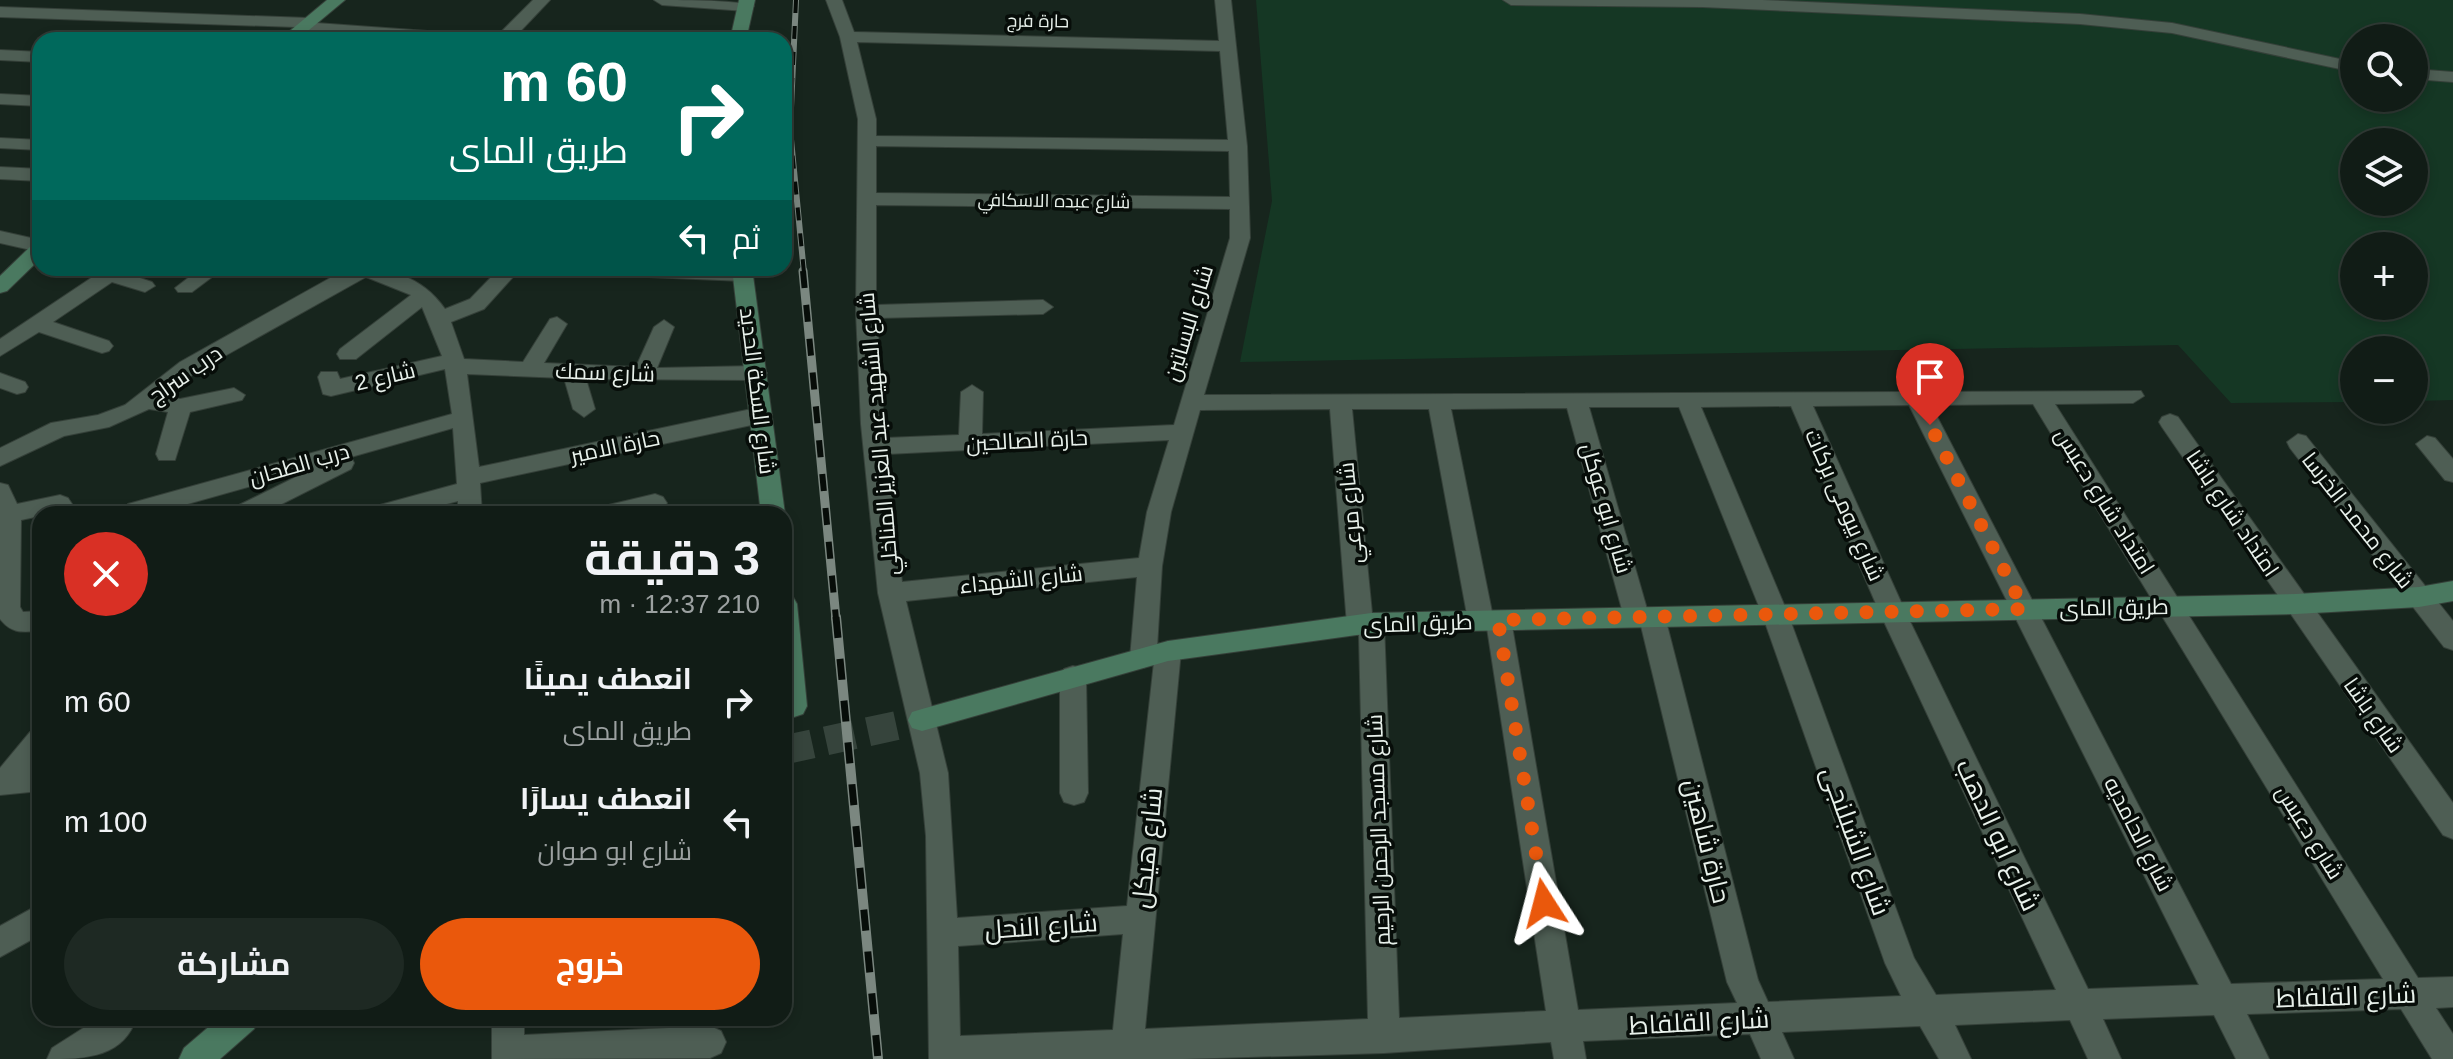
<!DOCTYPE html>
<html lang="ar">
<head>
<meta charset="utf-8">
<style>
	:root { --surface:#111c16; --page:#1e2923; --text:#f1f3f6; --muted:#9ca1a1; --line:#303a35; --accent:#ea580c }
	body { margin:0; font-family:Helvetica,Cairo,sans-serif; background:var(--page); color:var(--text); direction:rtl; height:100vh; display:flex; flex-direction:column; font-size:30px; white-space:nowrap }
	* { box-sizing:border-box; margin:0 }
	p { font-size:26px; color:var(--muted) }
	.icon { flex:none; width:44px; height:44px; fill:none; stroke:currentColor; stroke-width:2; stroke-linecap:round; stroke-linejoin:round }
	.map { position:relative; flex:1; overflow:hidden; direction:ltr }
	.panel { position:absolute; left:32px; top:506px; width:760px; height:520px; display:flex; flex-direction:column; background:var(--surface); border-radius:24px; box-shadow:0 4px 12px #0003,0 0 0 2px var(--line); direction:rtl }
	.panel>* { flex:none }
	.banner { position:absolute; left:32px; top:32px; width:760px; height:244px; border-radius:24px; box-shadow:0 4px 12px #0003,0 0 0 2px var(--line); direction:rtl; background:#00695c; color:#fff; overflow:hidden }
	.tools { position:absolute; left:2340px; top:24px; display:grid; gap:16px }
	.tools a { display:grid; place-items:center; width:88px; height:88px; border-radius:50%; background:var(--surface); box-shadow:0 4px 12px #0003,0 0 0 2px var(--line); font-size:40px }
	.pin { position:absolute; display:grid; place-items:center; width:68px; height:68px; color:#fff; margin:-82px -34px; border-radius:50% 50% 50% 0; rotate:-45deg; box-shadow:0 0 8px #0007 }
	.pin .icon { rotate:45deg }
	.me { position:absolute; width:88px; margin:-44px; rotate:351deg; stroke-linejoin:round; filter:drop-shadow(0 0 6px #0008) }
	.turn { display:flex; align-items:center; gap:28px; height:168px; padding:0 32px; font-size:36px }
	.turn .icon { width:104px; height:104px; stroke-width:2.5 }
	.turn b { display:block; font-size:56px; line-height:68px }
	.then { display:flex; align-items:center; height:76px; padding:0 32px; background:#0003; gap:16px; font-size:30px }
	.round { display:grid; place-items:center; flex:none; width:84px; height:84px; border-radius:42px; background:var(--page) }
	.summary { display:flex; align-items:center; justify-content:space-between; height:136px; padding:0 32px }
	h1 { font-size:48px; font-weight:700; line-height:60px }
	.button { display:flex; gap:16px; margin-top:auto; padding:16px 32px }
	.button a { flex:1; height:92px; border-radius:48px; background:var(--accent); color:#fff; font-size:32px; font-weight:700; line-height:92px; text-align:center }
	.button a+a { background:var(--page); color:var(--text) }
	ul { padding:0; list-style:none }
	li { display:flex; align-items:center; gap:24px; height:120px; padding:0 32px }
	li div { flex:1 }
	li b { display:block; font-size:30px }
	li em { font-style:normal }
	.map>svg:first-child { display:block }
	.green { fill:#153724; fill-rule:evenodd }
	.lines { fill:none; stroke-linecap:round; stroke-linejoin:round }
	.secondary-tunnel { stroke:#36443c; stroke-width:29; stroke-dasharray:29 14; stroke-linecap:butt }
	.street-casing { stroke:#354039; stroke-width:2 }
	.secondary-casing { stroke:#354039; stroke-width:2 }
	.street { fill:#4e5e54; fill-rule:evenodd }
	.secondary { fill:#4a7960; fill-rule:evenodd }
	.rail-far2-casing { stroke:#7b8780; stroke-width:6 }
	.rail-far1-casing { stroke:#7b8780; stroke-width:9 }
	.rail-casing { stroke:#7b8780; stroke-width:10 }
	.rail-far2 { stroke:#070d09; stroke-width:4; stroke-dasharray:13; stroke-linecap:butt }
	.rail-far1 { stroke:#070d09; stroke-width:6; stroke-dasharray:17; stroke-linecap:butt }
	.rail { stroke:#070d09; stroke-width:7; stroke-dasharray:21; stroke-linecap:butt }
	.route { stroke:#ea580c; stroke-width:14; stroke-dasharray:0 25.2 }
	.labels { text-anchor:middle; stroke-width:7; stroke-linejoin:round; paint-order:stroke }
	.far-street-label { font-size:18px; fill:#e8f1eb; stroke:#070d09 }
	.street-label { font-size:22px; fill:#e8f1eb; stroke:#070d09 }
	.near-street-label { font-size:26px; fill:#e8f1eb; stroke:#070d09 }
</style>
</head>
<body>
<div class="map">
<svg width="2453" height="1059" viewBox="0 0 2453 1059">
	<rect width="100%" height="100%" fill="#17251d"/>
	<path class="green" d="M1256 0H2453V400L2414 401V350H2354V402L2231 403 2178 345 1240 362 1272 201ZM2354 38H2414V98H2354ZM2354 142H2414V202H2354ZM2354 246H2414V306H2354Z"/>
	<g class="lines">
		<path class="secondary-tunnel" d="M784 750 922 720"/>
		<defs>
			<g id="street">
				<path d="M533 0H550L512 40H422L304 32 296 27 0 17V7L308 18 316 23 497 36Z"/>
				<path d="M654 0C676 0 739 0 754 6L746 11 662 5Z"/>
				<path d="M826 0H842L854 32 1219 41 1215 0H1231L1247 146 1250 238 1204 395 2141 391 2144 396 2133 403 2055 404 2418 978 2453 977V1007L2436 1008 2453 1034V1059H2432L2401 1009 2247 1014 2269 1059H2236L2214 1015 2103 1019 2121 1059H2088L2070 1020 1955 1025 1971 1059H1939L1920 1026 1782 1032 1794 1059H1761L1750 1034 1583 1041 1586 1059H1554L1551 1042 1384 1053 1183 1059H929L926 836 920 773 878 593 861 424 856 312 858 119 840 37ZM857 42 1220 51 1228 140 876 136V119ZM876 146 1229 151 1230 197 876 193ZM876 205 1230 209V238L1174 425 982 434 983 392 972 385 961 392 959 435 885 438 877 318 1043 314 1053 307 1043 300 876 305ZM2033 404 2383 979 2231 984 1931 405ZM1909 405 2199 985 2088 989 1905 611 1813 406ZM1791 406 1879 611 2056 990 1936 995 1914 958 1788 614 1701 407ZM1589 407H1679L1762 614 1885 963 1901 996 1768 1002 1758 980 1665 617 1661 610 1647 609ZM1567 408 1624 617 1628 624 1641 626 1727 982 1737 1003 1578 1010 1511 620 1507 613 1492 612 1451 409ZM1330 409 1347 625 1351 632 1359 635 1368 1019 1145 1029 1181 651 1177 644 1168 641 1157 648 1162 566 1171 512 1200 410ZM1352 409H1429L1468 620 1472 627 1487 628 1546 1011 1399 1018 1384 623 1380 616 1372 613ZM1169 440 1147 512 1139 558 902 582 887 454ZM1137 577 1130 658 1134 665 1143 668 1154 662 1127 906 957 918 948 773 906 601ZM1123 934 1113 1030 960 1036 958 946Z"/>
				<path d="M1503 0H1762L2080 14 2172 23 2354 62V72L2172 33 2080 24 1702 7 1511 5Z"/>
				<path d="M0 50 40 52V62L0 60Z"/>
				<path d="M2414 69 2453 72V82L2414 79Z"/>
				<path d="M0 94 40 96V106L0 104Z"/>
				<path d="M0 138 40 140V150L0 148Z"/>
				<path d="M0 167 40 169V181L0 179Z"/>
				<path d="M0 231 40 240V252L0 243Z"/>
				<path d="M106 268H129L125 273 152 282 155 286 145 292 112 282 53 322 109 341 113 346 109 351 102 353 39 332 0 356V339Z"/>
				<path d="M201 268H224L192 292H178L175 288Z"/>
				<path d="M348 268C389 268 421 275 445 309L470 299 500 268H521L484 309 451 322 464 359 523 362 550 319 557 317 567 324 544 363 636 367 654 327 664 320 674 327 657 368 756 366 767 373 756 380 586 379 595 409 584 417 573 409 564 378 467 374 479 467 761 407 772 415 761 423 480 483 482 514H458V501L409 514H378L376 511 380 505 457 484 453 428 351 457 354 463 351 469 262 514H229L233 508 312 469 152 514H126L128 504 452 414 445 369 331 396 323 394 318 377 321 372H337L340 379 442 356 422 307 356 359H340L337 354 340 349 411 295 366 277 196 372 165 396 180 399 234 388 245 395 242 400 190 412 175 460H159L156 454 168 412 149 409 109 427 64 436 0 466V448L51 423 98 415 125 405 180 362Z"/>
				<path d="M568 268H724L743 269 753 275 743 281 578 274Z"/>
				<path d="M0 373 25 382 28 387 25 392 17 394 0 388Z"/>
				<path d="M2170 414 2178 417 2453 803V839L2443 835 2162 427 2159 422 2162 417Z"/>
				<path d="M2298 434 2306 436 2453 621V650L2444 647 2290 448 2287 442Z"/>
				<path d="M2427 436 2435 438 2453 459V482L2445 480 2416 444Z"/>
				<path d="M0 483 8 485 17 504 60 495 68 498 72 504 68 510 21 520 20 607 23 612 40 611V631C22 632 12 634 0 619Z"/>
				<path d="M655 494 663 497 667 503 663 509 644 514H592L596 508Z"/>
				<path d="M1073 666 1082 669 1086 677 1088 793 1084 802 1074 805 1064 802 1060 793V677L1064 669Z"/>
				<path d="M40 728V760L34 768 40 767V791L0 795V768L30 732Z"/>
				<path d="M40 904V935L0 957V926Z"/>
				<path d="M99 1018H131L134 1024C119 1059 79 1059 47 1059L52 1048Z"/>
				<path d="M492 1018H524V1035L710 1026 721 1031 726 1042 721 1053 710 1058 492 1059Z"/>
			</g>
			<g id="secondary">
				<path d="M327 0H345L297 40H279Z"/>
				<path d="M739 0H755L746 40H730Z"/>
				<path d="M40 242V259L7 291 0 293V276L33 244Z"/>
				<path d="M732 268H752L785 514 784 516 761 514Z"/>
				<path d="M2453 581V601L2419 607 2296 614 1371 633 1168 661 922 731 912 728 908 720 912 712 922 709 1168 641 1371 613 2296 594 2419 587Z"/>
				<path d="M784 594 793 597 797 604 807 706 803 714 794 717 784 713Z"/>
				<path d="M219 1018H259L254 1029 220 1059H179L184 1048Z"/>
			</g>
		</defs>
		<use href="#street" class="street-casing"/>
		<use href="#secondary" class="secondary-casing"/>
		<use href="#street" class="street"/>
		<use href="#secondary" class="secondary"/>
		<defs>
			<path id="rail-far2" d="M796 0 790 129 804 273"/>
			<path id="rail-far1" d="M803 271 836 619"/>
			<path id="rail" d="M836 617 878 1059"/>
		</defs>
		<use href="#rail-far2" class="rail-far2-casing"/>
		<use href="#rail-far1" class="rail-far1-casing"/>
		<use href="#rail" class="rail-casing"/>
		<use href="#rail-far2" class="rail-far2"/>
		<use href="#rail-far1" class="rail-far1"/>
		<use href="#rail" class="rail"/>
	</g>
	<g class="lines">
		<path class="route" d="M1544 903 1498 620 2024 609 1930 425"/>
	</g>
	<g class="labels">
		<g class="far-street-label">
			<text transform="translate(1038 21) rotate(1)" y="6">حارة فرج</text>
			<text transform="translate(1054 201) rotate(1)" y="6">شارع عبده الاسكافي</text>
		</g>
		<g class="street-label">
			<text transform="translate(1188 323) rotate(-73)" y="8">شارع البساتين</text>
			<text transform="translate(605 372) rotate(2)" y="8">شارع سمك</text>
			<text transform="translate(185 374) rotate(-35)" y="8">درب سراج</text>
			<text transform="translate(385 376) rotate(-13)" y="8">شارع 2</text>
			<text transform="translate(758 391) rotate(83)" y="8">شارع السكة الحديد</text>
			<text transform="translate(878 434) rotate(-95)" y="8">شارع الشهيد عبد العزيز المناخلي</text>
			<text transform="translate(1027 440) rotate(-3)" y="8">حارة الصالحين</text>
			<text transform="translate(615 446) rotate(-12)" y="8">حارة الامير</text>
			<text transform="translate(299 464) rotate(-16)" y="8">درب الطحان</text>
			<text transform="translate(2105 501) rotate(58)" y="8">امتداد شارع دعبس</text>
			<text transform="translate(1845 505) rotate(66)" y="8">شارع بيومى بركات</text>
			<text transform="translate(1607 508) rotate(74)" y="8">شارع ابو عوكل</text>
			<text transform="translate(1350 513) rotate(-95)" y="8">شارع مرعي</text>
			<text transform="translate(2233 513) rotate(56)" y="8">امتداد شارع باشا</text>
			<text transform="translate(2358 520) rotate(52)" y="8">شارع محمد الخرسا</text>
			<text transform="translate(1021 579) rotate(-6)" y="8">شارع الشهداء</text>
			<text transform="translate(2114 607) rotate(-1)" y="8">طريق الماى</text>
			<text transform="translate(1418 623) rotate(-2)" y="8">طريق الماى</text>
			<text transform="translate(2374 715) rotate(55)" y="8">شارع باشا</text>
			<text transform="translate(1378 830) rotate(-92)" y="8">شارع مسجد الرحمن الرحيم</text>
			<text transform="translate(2310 832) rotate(58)" y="8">شارع دعبس</text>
			<text transform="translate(2139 834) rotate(63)" y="8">شارع الحامديه</text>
		</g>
		<g class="near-street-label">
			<text transform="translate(1998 835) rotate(65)" y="9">شارع ابو الدهب</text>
			<text transform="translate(1707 841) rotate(76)" y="9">حارة شاهين</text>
			<text transform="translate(1856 841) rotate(70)" y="9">شارع الشبلنجى</text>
			<text transform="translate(1147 848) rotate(-84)" y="9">شارع هيكل</text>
			<text transform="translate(1041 926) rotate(-4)" y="9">شارع النحل</text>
			<text transform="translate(2346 996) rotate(-2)" y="9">شارع القلفاط</text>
			<text transform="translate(1699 1022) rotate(-3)" y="9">شارع القلفاط</text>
		</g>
	</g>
</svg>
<div class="tools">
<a><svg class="icon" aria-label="search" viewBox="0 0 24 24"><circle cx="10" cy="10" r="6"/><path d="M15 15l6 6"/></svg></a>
<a><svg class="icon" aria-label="layers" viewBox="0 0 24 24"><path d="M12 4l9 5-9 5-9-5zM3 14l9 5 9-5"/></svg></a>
<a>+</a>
<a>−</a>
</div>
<div class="pin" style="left:1930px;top:425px;background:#d93025"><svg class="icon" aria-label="arrive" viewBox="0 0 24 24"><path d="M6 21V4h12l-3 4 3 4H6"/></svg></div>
<svg class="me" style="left:1544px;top:903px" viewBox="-20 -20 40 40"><path d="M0-17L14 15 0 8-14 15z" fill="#ea580c" stroke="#fff" stroke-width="4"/></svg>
<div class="banner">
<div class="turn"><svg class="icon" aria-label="right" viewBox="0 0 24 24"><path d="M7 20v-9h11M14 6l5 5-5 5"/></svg><div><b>60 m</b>طريق الماى</div></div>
<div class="then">ثم<svg class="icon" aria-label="left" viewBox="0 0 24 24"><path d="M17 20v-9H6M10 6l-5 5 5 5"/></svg></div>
</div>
<section class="panel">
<div class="summary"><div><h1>3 دقيقة</h1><p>210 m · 12:37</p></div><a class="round" style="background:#d93025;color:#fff"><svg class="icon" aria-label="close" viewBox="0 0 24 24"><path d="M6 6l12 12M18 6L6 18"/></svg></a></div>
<ul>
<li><svg class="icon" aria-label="right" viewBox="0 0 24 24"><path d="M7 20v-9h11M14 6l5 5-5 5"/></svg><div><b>انعطف يمينًا</b><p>طريق الماى</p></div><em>60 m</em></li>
<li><svg class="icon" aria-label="left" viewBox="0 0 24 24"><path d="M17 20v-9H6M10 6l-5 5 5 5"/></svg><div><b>انعطف يسارًا</b><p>شارع ابو صوان</p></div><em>100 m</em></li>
</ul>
<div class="button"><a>خروج</a><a>مشاركة</a></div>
</section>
</div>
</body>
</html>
